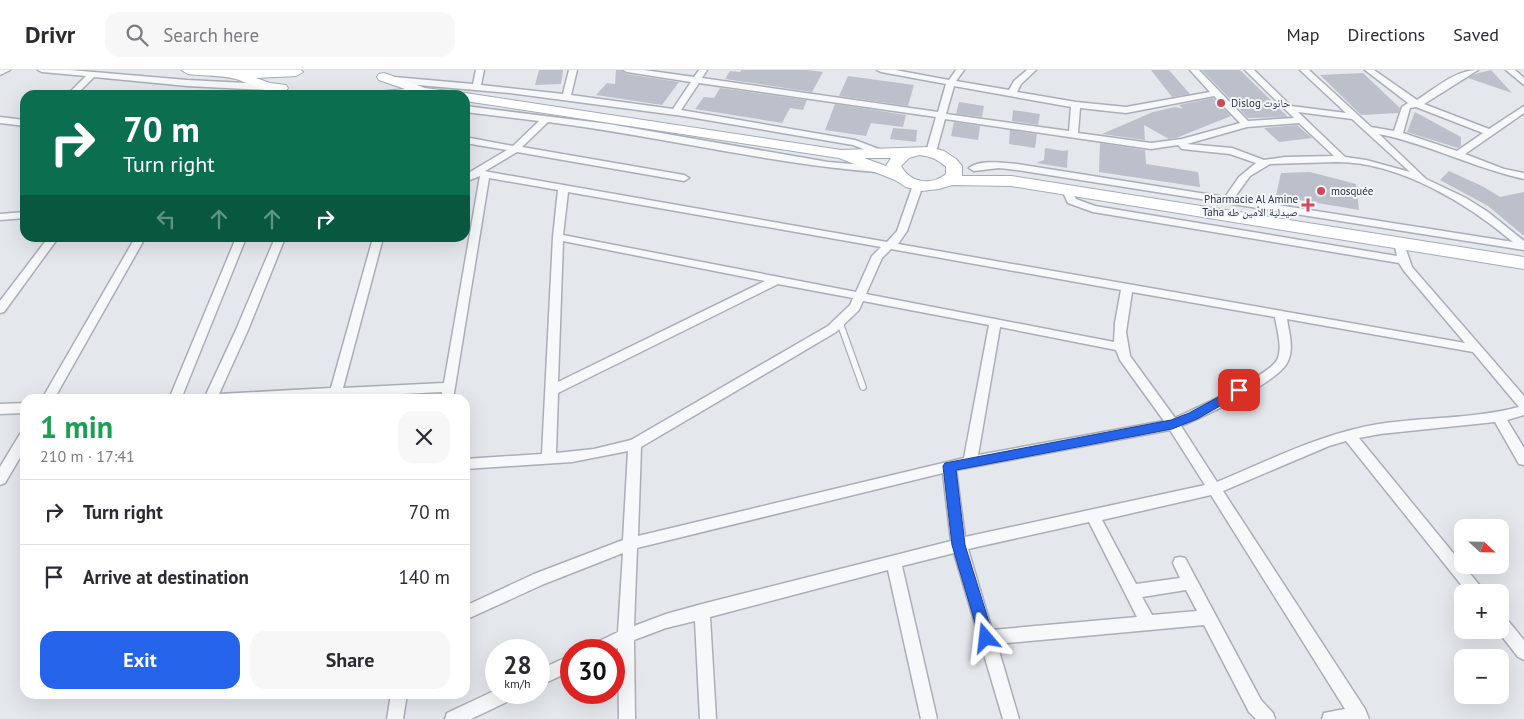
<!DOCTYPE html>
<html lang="en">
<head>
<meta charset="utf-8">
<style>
	:root { --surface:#fff; --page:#f7f7f7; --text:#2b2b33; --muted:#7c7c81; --line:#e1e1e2; --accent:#2563eb }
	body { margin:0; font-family:"PT Sans","Noto Naskh Arabic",sans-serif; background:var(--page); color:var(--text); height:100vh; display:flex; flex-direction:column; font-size:19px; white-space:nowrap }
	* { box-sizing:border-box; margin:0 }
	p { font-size:16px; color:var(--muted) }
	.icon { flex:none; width:28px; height:28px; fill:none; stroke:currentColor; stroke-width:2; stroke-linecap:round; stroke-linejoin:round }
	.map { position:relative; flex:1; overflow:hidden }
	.details { position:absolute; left:20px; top:324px; width:450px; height:305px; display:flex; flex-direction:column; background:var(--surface); border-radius:15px; box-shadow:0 5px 20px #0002 }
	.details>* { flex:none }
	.top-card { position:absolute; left:20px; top:20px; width:450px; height:152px; border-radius:15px; box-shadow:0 5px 20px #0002; background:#0b6e4f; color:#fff; overflow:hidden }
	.needle { width:32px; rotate:112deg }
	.controls { position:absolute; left:1454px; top:449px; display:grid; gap:10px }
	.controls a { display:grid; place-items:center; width:55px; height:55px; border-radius:10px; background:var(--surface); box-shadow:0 5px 20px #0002; font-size:25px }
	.speed { position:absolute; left:485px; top:569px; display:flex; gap:10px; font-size:25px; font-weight:700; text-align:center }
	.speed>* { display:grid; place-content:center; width:65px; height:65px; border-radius:50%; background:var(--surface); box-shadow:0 5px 20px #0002; line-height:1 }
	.speed small { font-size:12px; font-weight:400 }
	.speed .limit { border:8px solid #d22; background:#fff; color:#111 }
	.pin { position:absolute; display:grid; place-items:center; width:42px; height:42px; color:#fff; margin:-21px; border-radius:10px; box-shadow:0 2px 8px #0006 }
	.me { position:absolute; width:55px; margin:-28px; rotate:343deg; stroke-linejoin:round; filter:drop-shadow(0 0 4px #0008) }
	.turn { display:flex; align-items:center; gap:18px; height:105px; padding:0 20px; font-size:22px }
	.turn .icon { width:65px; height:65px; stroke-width:2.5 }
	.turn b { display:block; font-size:35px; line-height:42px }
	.lanes { display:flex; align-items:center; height:48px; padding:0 20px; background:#0003; justify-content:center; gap:25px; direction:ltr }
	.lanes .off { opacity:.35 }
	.round { display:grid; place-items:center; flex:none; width:52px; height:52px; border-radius:15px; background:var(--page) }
	.overview { display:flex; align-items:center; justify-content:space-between; height:85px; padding:0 20px }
	h1 { font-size:30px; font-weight:700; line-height:38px; color:#1e9e55 }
	.cta { display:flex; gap:10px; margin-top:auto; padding:10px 20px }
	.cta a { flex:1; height:58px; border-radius:15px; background:var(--accent); color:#fff; font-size:20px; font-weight:700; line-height:58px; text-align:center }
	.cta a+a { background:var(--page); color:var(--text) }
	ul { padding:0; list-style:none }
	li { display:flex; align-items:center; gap:15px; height:65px; padding:0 20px; border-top:1px solid var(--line) }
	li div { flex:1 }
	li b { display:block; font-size:19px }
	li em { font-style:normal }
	header { display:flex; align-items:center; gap:30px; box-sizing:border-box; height:70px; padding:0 25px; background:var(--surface); border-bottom:1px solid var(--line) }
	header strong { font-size:24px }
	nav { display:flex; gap:28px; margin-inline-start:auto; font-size:18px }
	.search { width:350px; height:45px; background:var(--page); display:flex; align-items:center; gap:12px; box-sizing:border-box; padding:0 18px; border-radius:15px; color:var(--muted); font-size:19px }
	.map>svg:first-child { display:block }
	.building { fill:#bbc0ca }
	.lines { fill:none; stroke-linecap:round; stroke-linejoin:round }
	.lane-casing { stroke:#a9aeb7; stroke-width:8 }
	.street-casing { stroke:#a9aeb7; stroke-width:3 }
	.primary-casing { stroke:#a3abb8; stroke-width:2 }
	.lane { stroke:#f7f8fa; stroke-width:5.5 }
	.street { fill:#f7f8fa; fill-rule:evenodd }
	.primary { fill:#fff; fill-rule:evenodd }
	.route { fill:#2563eb; stroke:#184099 }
	.poi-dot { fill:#d1495b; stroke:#f4f6f9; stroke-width:2 }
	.labels { text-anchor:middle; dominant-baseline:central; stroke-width:4; stroke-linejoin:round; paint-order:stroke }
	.far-poi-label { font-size:11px; fill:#2b3445; stroke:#f4f6f9; text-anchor:start }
</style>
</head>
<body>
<header>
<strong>Drivr</strong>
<div class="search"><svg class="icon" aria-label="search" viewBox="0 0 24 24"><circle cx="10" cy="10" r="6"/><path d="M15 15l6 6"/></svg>Search here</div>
<nav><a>Map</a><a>Directions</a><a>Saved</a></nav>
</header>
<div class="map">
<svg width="1524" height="649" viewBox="0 0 1524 649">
	<rect width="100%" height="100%" fill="#e4e7ec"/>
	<path class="building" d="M539 0H563L561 14 535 15Z
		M616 0H621L627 4 679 12 662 35 596 25 607 13 615 14Z
		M741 0H808L823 2 812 22 725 9 730 1 740 2Z
		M1151 0H1169L1190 24 1172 27Z
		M1202 0H1240L1288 47 1248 48Z
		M1491 0 1512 23 1468 8 1475 4Z
		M1363 3 1400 38 1398 43 1361 45 1320 5Z
		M848 6 914 15 908 36 839 26Z
		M720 18 807 30 803 40 790 38 782 53 695 39 704 27 714 28Z
		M1213 28 1231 46 1176 68 1169 69 1144 55 1145 70 1102 64 1153 42 1175 37 1183 39 1179 35Z
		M959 32 984 36 982 47 956 44Z
		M835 34 906 45 903 57 871 53 866 66 825 60Z
		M1013 40 1040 44 1038 55 1012 51Z
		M1415 42 1461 67V76L1458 78 1407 62Z
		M954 52 980 56 978 70 951 66Z
		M1297 55 1312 68 1279 72 1264 58Z
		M893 58 917 60 916 72 890 69Z
		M1010 60 1037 64 1035 78 1009 74Z
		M1100 73 1145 80 1146 94 1198 102 1200 117 1099 102Z
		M1045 78 1064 81 1068 80 1067 98 1036 93 1044 90Z
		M1449 101 1484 117 1500 127 1524 122V166L1488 136 1440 110Z
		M1310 102 1356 114 1359 140 1276 126 1281 103Z"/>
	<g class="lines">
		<g class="lane-casing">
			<path id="lane" d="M840 253 863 317"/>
		</g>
		<g class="street-casing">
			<path id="street" d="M0 0H10L0 5Z
				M38 0H70L187 10 268 14 272 17 268 20 187 16 94 7 76 25H67L86 6 42 2Z
				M476 0H484L481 15 563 24 569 0H577L571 25 673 39 691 12 627 2 623 0H644L694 7 699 0H707L702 8 938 42 946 14 881 2 877 0H895L949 10 956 0H964L956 11 1009 20 1014 11 1027 0H1036L1021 14 1017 22 1076 32 1126 37 1210 22 1190 0H1199L1248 51 1294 48 1245 0H1254L1291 36 1346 43 1300 0H1309L1371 57 1394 61 1402 37 1408 33 1365 0H1374L1417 30C1436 18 1455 0 1478 0L1424 34 1489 59 1524 36V43L1465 84 1504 99 1524 103V109C1474 98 1429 74 1379 64L1426 109 1466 128 1488 142 1524 171V180L1017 100 999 98 974 101 969 98C980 89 1004 93 1017 94L1225 127 1239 107 1256 93 1230 84 1182 79 1178 75 1151 79 945 49 936 82 931 85 926 82 936 47 699 13 681 40 855 70 884 81V85L881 86 853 75 683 46 510 23 394 13 390 10 394 7 473 14ZM954 16 1071 37 1069 61 946 44ZM1214 26 1240 53 1182 69 1151 73 1078 63 1080 38 1126 43ZM1416 37 1483 63 1457 81 1403 63 1410 38ZM1298 42 1352 49 1410 102 1366 90 1345 87ZM1299 53 1334 86 1285 87 1264 90 1232 78 1187 74 1247 57ZM1337 92C1399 92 1467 133 1513 172L1234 128 1250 106 1270 94Z
				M1506 0H1515L1524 8V15Z
				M465 36 609 54 828 92 876 96 881 99 876 102C766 93 658 66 548 52L522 77 684 105 689 108 684 111 517 82 485 101 489 102 887 172 897 161 913 115 918 112 923 115 907 161 898 174 1465 273 1404 201 1399 193 1093 142 1068 133 1062 120 1064 118H1070L1076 129 1095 136 1397 186 1394 173 1395 171H1403L1412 197 1524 326V345L1507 350 1524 378V395L1519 394 1495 352 1380 364 1359 368 1481 517 1483 522H1467L1346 371 1329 376 1223 421 1365 639 1369 649H1322L1324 643 1345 639 1211 425 1102 450 1136 514 1180 508 1173 493 1175 488 1180 487 1185 488 1261 630 1273 643 1275 649H1256L1249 642 1204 555 997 574 1019 649H1003L954 483 902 496 937 649H921L888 500 710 547 716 649H700L695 551 666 558 634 570 635 649H619L618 578 613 580H589L591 575 618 562 623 483 544 514 465 550V536L534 504 623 470 628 381 572 392 465 399V389L542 384 553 167 558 120 489 108 453 329H441L442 322 341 327 340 329H204L236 260 275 168H285L248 260 219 324 331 318 373 168H383L343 318 444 313 480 106 465 112V105L507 80 465 73V67L513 76 539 51 465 42ZM568 122 881 177 872 186 856 222 563 165ZM563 171 765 211 558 312ZM891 179 1121 220 1115 253 1114 272 866 224 882 188ZM778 214 853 228 850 235 828 256 631 370 594 379 556 383 558 323ZM1132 222 1275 247C1277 260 1283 278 1277 290 1269 306 1194 339 1175 348L1130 286 1126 262ZM863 231 989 255 964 388 638 466 641 377 836 262 859 240ZM1287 249 1473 282 1519 337C1473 349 1425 347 1379 354 1322 363 1270 390 1217 412L1181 356C1204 346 1280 312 1288 291 1294 278 1289 263 1287 249ZM1000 257 1116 280 1120 290 1164 351 978 385ZM1170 360 1205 415 965 467 956 400ZM943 403 951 471 702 534 666 544 634 556 637 478ZM1089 452 1137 547 992 560 968 479ZM1186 520 1197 541 1152 545 1142 527Z
				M0 47 25 50V56L0 53Z
				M25 142V148L0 150V144Z
				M48 168H58L4 242 0 243V231Z
				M135 168H145L54 329H42Z
				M236 168H246L181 329H169Z
				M25 333V343L0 344V334Z
				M25 363V379L5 413 0 415V397L20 364Z
				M1500 545 1505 547 1524 570V590L1518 587 1497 560H1500Z
				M571 585V601L539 616V600Z
				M496 620V622H517L515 628 471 649H445L447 643Z
				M391 624H407L403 649H387Z"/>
		</g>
		<g class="primary-casing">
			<path id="primary" d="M181 0H301L303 2 296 6 256 8 270 13 286 15 288 18 286 21C268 25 252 14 236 9 222 5 203 6 188 4Z
				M384 3 425 18 449 21 456 25H376L383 21 405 19 379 10 377 7 379 4Z
				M465 23 841 80 929 77 944 81 956 89 962 96V106H1011L1524 187V199L1011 116 952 115 939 119 921 121 906 117 895 110 839 88 465 31V25H460ZM919 85C930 86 938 89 946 97V104C931 116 910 113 901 96L909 88ZM864 88H891L886 96Z"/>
		</g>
		<use href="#lane" class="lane"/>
		<use href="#street" class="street"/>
		<use href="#primary" class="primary"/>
	</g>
	<path class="route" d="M1239 316 1243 317 1245 320 1243 323 1197 349 1172 359 956 400 965 475 994 568 991 573 986 575 981 573 952 475 943 396 945 393 1171 350 1189 343Z"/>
	<g class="poi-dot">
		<circle cx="1221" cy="33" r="5"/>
		<circle cx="1321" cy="121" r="5"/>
		<path d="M1305.5 127.5h5v5h5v5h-5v5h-5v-5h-5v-5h5z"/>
	</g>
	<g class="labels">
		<g class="far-poi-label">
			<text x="1231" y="33">Dislog حانوت</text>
			<text x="1331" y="121">mosquée</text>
			<text x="1298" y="129" text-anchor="end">Pharmacie Al Amine<tspan x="1298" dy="13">Taha صيدلية الأمين طه</tspan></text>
		</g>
	</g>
</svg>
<div class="controls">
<a><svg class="needle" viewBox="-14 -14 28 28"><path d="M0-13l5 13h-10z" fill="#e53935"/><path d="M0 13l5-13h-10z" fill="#7c7c81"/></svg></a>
<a>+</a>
<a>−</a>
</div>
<div class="speed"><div>28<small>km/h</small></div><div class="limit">30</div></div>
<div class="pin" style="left:1239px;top:320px;background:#d93025"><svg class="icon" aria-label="arrive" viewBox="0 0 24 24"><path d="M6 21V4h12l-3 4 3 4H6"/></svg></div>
<svg class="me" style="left:986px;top:568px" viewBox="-20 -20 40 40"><path d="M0-17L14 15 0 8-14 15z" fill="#2563eb" stroke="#fff" stroke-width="4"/></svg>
<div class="top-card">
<div class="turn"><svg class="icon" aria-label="right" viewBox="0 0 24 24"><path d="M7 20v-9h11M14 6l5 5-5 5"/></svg><div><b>70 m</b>Turn right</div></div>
<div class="lanes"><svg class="icon off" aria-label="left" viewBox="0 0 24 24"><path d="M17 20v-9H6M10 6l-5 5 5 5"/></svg><svg class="icon off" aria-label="ahead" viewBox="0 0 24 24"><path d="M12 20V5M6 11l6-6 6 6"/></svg><svg class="icon off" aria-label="ahead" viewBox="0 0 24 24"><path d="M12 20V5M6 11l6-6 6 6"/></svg><svg class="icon" aria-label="right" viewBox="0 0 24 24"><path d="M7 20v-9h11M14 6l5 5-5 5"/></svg></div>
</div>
<section class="details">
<div class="overview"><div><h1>1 min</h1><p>210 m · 17:41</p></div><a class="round"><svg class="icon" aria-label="close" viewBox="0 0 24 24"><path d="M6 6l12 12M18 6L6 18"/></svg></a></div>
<ul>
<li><svg class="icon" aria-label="right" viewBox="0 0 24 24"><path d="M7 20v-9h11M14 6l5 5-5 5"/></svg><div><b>Turn right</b></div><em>70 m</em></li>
<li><svg class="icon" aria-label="arrive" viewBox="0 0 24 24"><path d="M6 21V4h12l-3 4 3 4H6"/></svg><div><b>Arrive at destination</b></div><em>140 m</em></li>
</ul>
<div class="cta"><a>Exit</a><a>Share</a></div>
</section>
</div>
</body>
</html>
